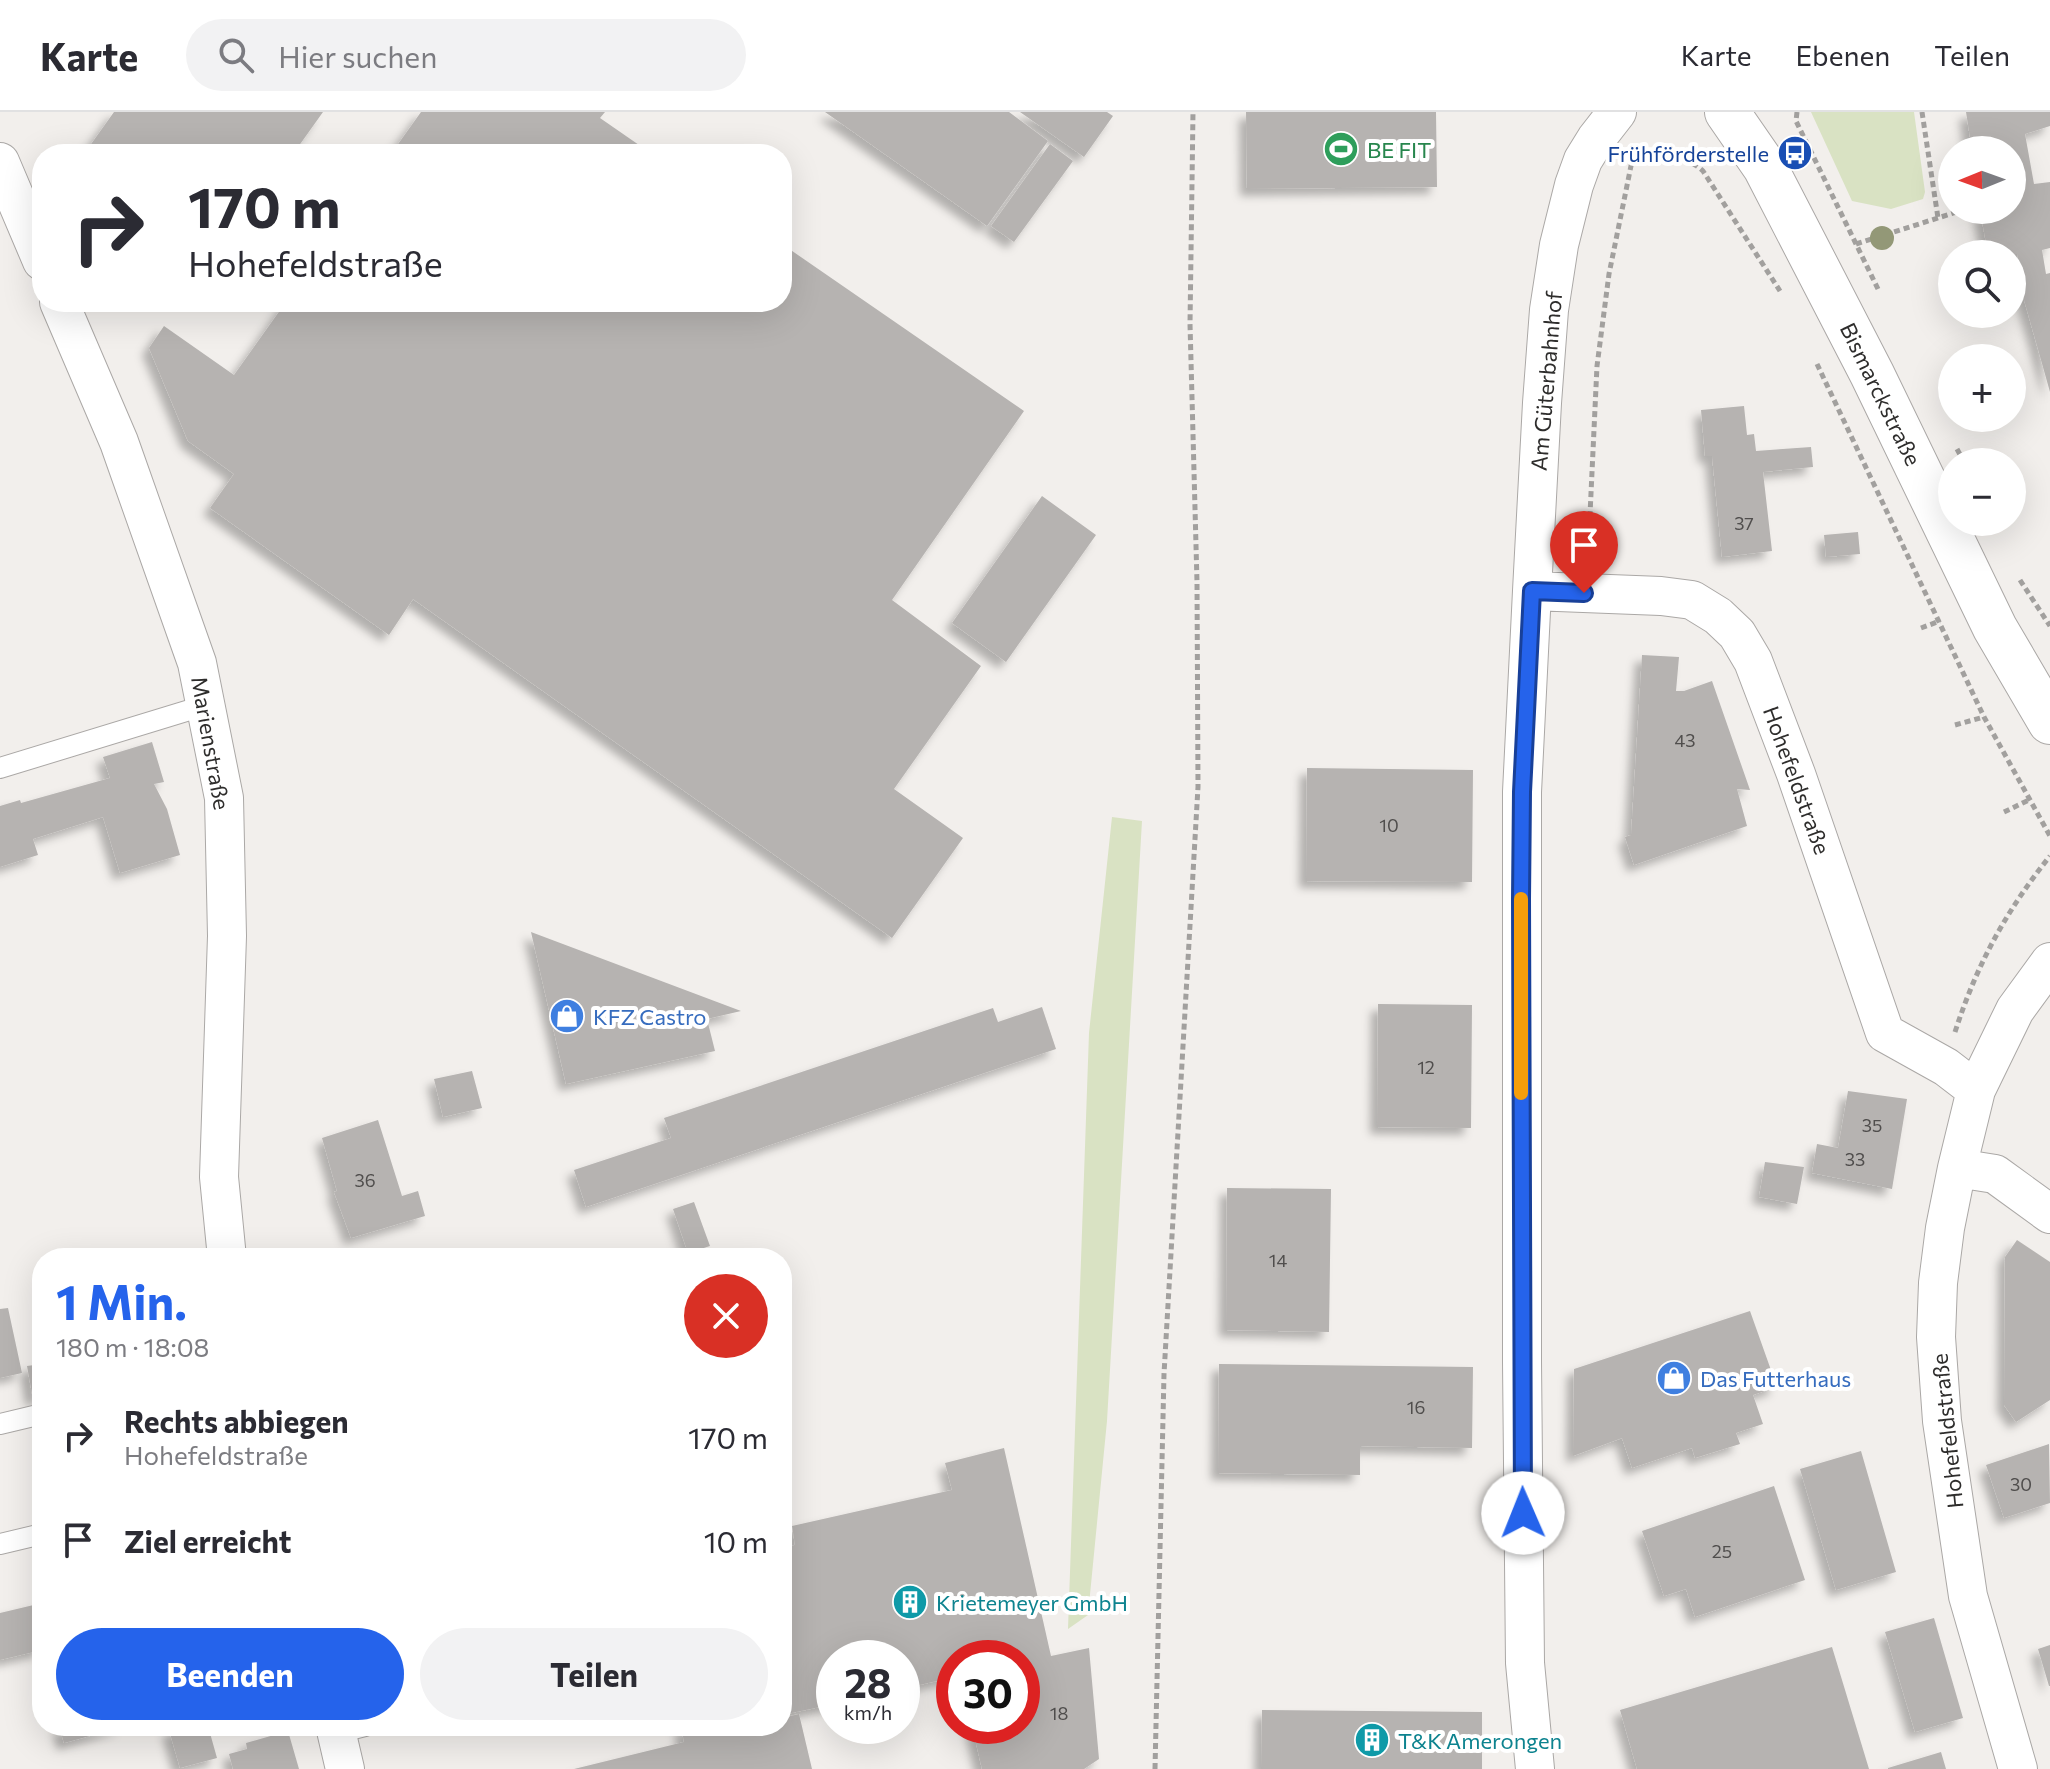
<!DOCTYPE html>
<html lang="de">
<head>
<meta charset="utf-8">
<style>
	:root { --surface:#fff; --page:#f2f2f3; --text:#2b2b33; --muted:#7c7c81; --line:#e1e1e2; --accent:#2563eb }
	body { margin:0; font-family:Commissioner,sans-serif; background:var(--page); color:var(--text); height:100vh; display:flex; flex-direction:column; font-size:30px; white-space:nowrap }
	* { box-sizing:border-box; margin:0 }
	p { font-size:26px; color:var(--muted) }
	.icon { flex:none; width:44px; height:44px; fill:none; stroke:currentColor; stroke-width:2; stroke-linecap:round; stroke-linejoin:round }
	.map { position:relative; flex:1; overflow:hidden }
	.side { position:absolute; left:32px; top:1136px; width:760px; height:488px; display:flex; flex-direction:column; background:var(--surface); border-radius:32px; box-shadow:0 8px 32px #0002 }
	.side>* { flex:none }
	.hud { position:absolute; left:32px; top:32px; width:760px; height:168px; border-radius:32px; box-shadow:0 8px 32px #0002; background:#fff; color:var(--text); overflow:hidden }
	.needle { width:52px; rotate:269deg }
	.tools { position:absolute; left:1938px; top:24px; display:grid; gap:16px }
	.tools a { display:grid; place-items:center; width:88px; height:88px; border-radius:50%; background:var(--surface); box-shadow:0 8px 32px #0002; font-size:40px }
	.speed { position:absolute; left:816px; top:1528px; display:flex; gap:16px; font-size:40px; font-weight:700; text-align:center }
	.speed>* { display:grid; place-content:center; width:104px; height:104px; border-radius:50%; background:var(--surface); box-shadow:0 8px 32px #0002; line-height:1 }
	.speed small { font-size:20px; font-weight:400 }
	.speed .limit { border:12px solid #d22; background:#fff; color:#111 }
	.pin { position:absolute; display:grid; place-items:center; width:68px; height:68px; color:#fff; margin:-82px -34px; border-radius:50% 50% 50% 0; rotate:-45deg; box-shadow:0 0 8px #0007 }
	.pin .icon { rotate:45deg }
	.me { position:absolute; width:88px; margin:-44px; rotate:359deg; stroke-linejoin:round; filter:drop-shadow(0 0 6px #0008) }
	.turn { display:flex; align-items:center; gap:28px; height:168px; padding:0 24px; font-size:36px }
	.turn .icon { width:104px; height:104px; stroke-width:2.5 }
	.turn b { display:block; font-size:56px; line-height:68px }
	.round { display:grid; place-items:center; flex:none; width:84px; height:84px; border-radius:42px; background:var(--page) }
	.head { display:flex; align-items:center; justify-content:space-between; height:136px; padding:0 24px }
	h1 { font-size:48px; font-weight:700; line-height:60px; color:var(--accent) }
	.cta { display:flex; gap:16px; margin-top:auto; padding:16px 24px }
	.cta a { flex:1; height:92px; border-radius:48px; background:var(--accent); color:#fff; font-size:32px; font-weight:700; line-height:92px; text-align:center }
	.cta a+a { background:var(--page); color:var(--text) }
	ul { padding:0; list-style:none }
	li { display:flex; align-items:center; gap:24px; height:104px; padding:0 24px }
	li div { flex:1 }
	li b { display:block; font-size:30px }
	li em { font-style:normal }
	header { display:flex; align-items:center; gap:48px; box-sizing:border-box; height:112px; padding:0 40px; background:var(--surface); border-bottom:2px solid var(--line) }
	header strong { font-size:38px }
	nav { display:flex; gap:44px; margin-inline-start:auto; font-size:28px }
	.search { width:560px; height:72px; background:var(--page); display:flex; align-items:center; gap:20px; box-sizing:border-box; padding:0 28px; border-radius:44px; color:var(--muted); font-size:30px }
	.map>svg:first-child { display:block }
	.green { fill:#d9e2c3 }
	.building { fill:#b6b3b1; filter:url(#shadow) }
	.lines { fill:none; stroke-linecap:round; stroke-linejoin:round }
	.lane-casing { stroke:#aba8a6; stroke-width:22 }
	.street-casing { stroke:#aba8a6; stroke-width:40 }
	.secondary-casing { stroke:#aba8a6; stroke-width:46 }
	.path { stroke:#a2a09e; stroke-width:5; stroke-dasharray:6 4; stroke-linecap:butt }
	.lane { stroke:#fff; stroke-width:20 }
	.street { stroke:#fff; stroke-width:38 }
	.secondary { stroke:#fff; stroke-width:44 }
	.tree { fill:#939877 }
	.route-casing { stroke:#184099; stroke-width:20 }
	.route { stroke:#2563eb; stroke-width:14 }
	.slow { stroke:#f59e0b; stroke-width:14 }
	.labels { text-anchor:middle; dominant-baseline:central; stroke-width:8; stroke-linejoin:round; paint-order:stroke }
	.number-label { font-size:18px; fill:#504e4d }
	.leisure-label { font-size:22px; fill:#27864d; stroke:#fff; text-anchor:start }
	.transit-label { font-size:22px; fill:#164399; stroke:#fff; text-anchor:end }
	.street-label { font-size:22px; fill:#2e2d2c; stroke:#fff }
	.shop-label { font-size:22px; fill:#366cbe; stroke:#fff; text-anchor:start }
	.culture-label { font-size:22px; fill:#0d838f; stroke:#fff; text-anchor:start }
</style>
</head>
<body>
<header>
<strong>Karte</strong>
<div class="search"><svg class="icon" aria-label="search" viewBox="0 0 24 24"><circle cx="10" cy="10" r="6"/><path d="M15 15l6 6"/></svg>Hier suchen</div>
<nav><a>Karte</a><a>Ebenen</a><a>Teilen</a></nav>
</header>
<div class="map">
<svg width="2050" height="1657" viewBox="0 0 2050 1657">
	<defs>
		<filter id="shadow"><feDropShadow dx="-7" dy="7" stdDeviation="4" flood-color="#0004"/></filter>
	</defs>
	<rect width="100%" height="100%" fill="#f2efec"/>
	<path class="green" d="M1811 0H1914L1925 80 1923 87 1891 97 1852 89Z
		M1112 705 1142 709 1107 1309 1088 1503 1068 1517 1089 921Z"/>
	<path class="building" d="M114 0H323L293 42H84Z
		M421 0H605L600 6 652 42H391Z
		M825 0H1009L1048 29 987 114Z
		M1020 0H1107L1113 4 1084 45Z
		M1246 0H1436L1437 75 1247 77Z
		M1966 0H2050V14L2025 22 2034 72 2050 70V136L2042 138 2046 162 2050 161V280L2019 170 2022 168 2017 142H1988L1980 98H2012V38H1972Z
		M1050 32 1073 49 1014 130 991 114Z
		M782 132 1024 299 892 488 981 554 894 677 963 726 892 826 413 487 389 523 210 396 234 362 188 329 149 236 164 214 234 263 286 190H782Z
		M1744 294 1747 323 1754 322 1756 339 1811 335 1813 355 1763 360 1772 439 1722 445 1712 344H1705L1701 298Z
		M1042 384 1096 423 1006 550 952 511Z
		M1858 420 1860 442 1826 445 1824 423Z
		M1642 543 1679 545 1676 579H1684L1712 569 1750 678 1737 677 1747 714 1634 753 1625 725 1631 723Z
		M152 630 164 670 154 672 167 697 180 743 120 761 103 705 33 727 38 743 0 755V694L20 688 21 691 110 666 103 645Z
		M1307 656 1473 658 1472 770 1306 769Z
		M531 820 741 899 707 907 715 939 566 972Z
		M1378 892 1472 893 1471 1016 1377 1015Z
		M1042 895 1056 937 586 1095 574 1058 671 1026 664 1006 993 896 998 910Z
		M472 959 482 996 443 1005 434 967Z
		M1848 979 1907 987 1892 1077 1812 1061 1817 1032 1838 1036Z
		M378 1008 402 1084 418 1079 425 1104 351 1126 334 1080 337 1079 322 1026Z
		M1765 1050 1804 1055 1797 1092 1759 1085Z
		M1227 1076 1331 1077 1329 1220 1226 1218Z
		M694 1090 710 1134 688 1141 673 1097Z
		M2017 1128 2050 1150V1288L2016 1310 2004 1293 2005 1145Z
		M8 1196 22 1261 0 1266V1197Z
		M1750 1199 1777 1275 1753 1283 1763 1312 1736 1321 1740 1332 1695 1346 1692 1336 1632 1356 1622 1326 1573 1344 1574 1257Z
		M42 1252V1285L33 1287 27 1254Z
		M1219 1252 1473 1255 1472 1336 1360 1334V1363L1218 1361Z
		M2049 1332 2050 1391 2004 1406 1986 1353Z
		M1004 1336 1051 1544 1089 1536 1099 1647 1084 1657H982L972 1614H1022V1546H954V1565L902 1577V1546H834V1592L782 1603V1436L795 1433 792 1414 952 1378 945 1351Z
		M1861 1339 1896 1460 1836 1478 1800 1357Z
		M1774 1374 1805 1468 1695 1505 1686 1477 1664 1484 1642 1419Z
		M42 1491V1538L0 1548V1501Z
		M1934 1506 1963 1606 1915 1620 1885 1520Z
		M2050 1533V1574H2049L2038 1537Z
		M1832 1535 1869 1657H1637L1620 1598Z
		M1262 1598 1482 1600V1657H1261Z
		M799 1602 812 1657H574L684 1630 681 1614H712L714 1622 749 1614H782V1606Z
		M59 1614H122L123 1615 64 1631Z
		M183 1614H208L217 1646 180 1656 169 1618Z
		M288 1619 299 1657H233L229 1642 247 1637 246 1631Z
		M1941 1640 1946 1657H1888V1656Z"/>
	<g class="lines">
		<g class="lane-casing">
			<path id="lane" d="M0 656 206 593
				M0 1312 42 1302
				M0 1432 42 1422
				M337 1621 365 1614"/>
		</g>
		<g class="street-casing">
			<path id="street" d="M0 50 42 149
				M59 190 119 330 197 551 224 686 227 824 219 1065 227 1146
				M1532 479 1661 484 1692 488 1718 504 1737 522 1753 549 1796 662 1885 921 1946 955 1976 978
				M1957 1056 1995 1062 2050 1102
				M335 1614 345 1657
				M1535 1657 1525 1551 1522 1250V680L1532 479 1542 291 1549 198 1559 133 1574 73 1583 48 1596 27 1617 0
				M2018 1657 1968 1484 1942 1309 1936 1225 1938 1171 1945 1116 1957 1056 1976 978 2015 898 2050 850"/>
		</g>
		<g class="secondary-casing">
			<path id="secondary" d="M1727 0 1765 55 1872 262 1995 516 2050 610"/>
		</g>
		<path class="path" d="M1797 0 1796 9 1878 177
			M1922 0 1938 106
			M1625 46 1632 49C1655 40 1684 41 1703 59L1780 179
			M1856 132 1963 98
			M1817 252 1984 605 2050 724
			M1957 337 1964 350
			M1588 445 1597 254 1609 162 1632 49
			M2020 468 2050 514
			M1921 516 1940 509
			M1955 613 1984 605
			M2004 700 2029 688
			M1955 920C1977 852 2006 799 2050 744
			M1155 1657 1164 1262 1198 675 1197 470 1190 212 1193 0"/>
		<use href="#lane" class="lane"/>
		<use href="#street" class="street"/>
		<use href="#secondary" class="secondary"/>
	</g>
	<circle class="tree" cx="1882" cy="126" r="12"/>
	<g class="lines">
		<g class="route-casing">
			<path id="route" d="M1523 1401 1521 787 1522 680 1532 479 1584 481"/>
		</g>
		<use href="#route" class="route"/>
		<path class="slow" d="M1521 787V981"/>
	</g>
	<defs>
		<g id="stadium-disc" transform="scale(1.8)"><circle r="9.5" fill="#2e9e5b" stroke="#fff"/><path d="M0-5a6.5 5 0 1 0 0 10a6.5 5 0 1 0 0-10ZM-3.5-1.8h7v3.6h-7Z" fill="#fff"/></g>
		<g id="bus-disc" transform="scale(1.8)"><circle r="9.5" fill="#1a4fb4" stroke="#fff"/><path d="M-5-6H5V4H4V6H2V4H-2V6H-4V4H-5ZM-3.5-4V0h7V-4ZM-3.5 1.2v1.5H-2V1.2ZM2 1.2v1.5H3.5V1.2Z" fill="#fff"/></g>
		<g id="shop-disc" transform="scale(1.8)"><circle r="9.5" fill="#3f7fe0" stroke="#fff"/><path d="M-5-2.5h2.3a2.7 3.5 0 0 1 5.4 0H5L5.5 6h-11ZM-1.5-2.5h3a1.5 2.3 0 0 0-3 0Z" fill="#fff"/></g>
		<g id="building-disc" transform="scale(1.8)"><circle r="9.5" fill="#0f9aa8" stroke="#fff"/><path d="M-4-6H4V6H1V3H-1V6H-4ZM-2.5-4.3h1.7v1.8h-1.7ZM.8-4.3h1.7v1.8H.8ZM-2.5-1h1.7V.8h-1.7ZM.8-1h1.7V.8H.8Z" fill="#fff"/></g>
	</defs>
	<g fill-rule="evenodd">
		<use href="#stadium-disc" x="1341" y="37"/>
		<use href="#bus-disc" x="1795" y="41"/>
		<use href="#shop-disc" x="567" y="904"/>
		<use href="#shop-disc" x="1674" y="1266"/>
		<use href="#building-disc" x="910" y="1490"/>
		<use href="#building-disc" x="1372" y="1628"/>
	</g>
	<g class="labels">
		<g class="number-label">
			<text x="1744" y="411">37</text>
			<text x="1685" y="628">43</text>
			<text x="1389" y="713">10</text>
			<text x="1426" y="955">12</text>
			<text x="1872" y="1013">35</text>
			<text x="1855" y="1047">33</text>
			<text x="365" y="1068">36</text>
			<text x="1278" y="1148">14</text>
			<text x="1416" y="1295">16</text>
			<text x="2021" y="1372">30</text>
			<text x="1722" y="1439">25</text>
			<text x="1059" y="1601">18</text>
		</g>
		<g class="leisure-label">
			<text x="1367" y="37">BE FIT</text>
		</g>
		<g class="transit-label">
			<text x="1769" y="41">Frühförderstelle</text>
		</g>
		<g class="street-label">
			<text transform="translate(1546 269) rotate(-85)">Am Güterbahnhof</text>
			<text transform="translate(1881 282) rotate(64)">Bismarckstraße</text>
			<text transform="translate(211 631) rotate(80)">Marienstraße</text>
			<text transform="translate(1797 668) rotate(70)">Hohefeldstraße</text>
			<text transform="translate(1947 1319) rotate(-96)">Hohefeldstraße</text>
		</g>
		<g class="shop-label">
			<text x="593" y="904">KFZ Castro</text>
			<text x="1700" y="1266">Das Futterhaus</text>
		</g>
		<g class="culture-label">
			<text x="936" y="1490">Krietemeyer GmbH</text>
			<text x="1398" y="1628">T&amp;K Amerongen</text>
		</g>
	</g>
</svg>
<div class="tools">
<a><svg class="needle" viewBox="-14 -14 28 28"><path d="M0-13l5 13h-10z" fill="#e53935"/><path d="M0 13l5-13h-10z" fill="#7c7c81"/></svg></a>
<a><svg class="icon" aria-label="search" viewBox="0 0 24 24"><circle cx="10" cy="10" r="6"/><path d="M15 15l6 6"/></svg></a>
<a>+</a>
<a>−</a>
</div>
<div class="speed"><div>28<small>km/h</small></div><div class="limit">30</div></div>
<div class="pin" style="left:1584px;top:481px;background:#d93025"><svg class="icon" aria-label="arrive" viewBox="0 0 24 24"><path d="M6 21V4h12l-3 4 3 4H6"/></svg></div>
<svg class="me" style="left:1523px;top:1401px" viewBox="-20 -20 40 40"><circle r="19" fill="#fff"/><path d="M0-13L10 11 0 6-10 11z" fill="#2563eb"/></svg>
<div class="hud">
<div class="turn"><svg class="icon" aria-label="right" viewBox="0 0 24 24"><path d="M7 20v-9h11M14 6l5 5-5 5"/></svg><div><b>170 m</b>Hohefeldstraße</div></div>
</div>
<section class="side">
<div class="head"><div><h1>1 Min.</h1><p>180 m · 18:08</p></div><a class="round" style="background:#d93025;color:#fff"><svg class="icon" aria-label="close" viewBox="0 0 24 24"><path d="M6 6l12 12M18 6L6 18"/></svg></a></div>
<ul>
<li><svg class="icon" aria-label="right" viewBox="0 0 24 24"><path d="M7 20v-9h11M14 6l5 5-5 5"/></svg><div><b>Rechts abbiegen</b><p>Hohefeldstraße</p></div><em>170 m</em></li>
<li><svg class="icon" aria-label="arrive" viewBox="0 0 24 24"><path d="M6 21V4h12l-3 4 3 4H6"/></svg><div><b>Ziel erreicht</b></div><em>10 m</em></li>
</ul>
<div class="cta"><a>Beenden</a><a>Teilen</a></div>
</section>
</div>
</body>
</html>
